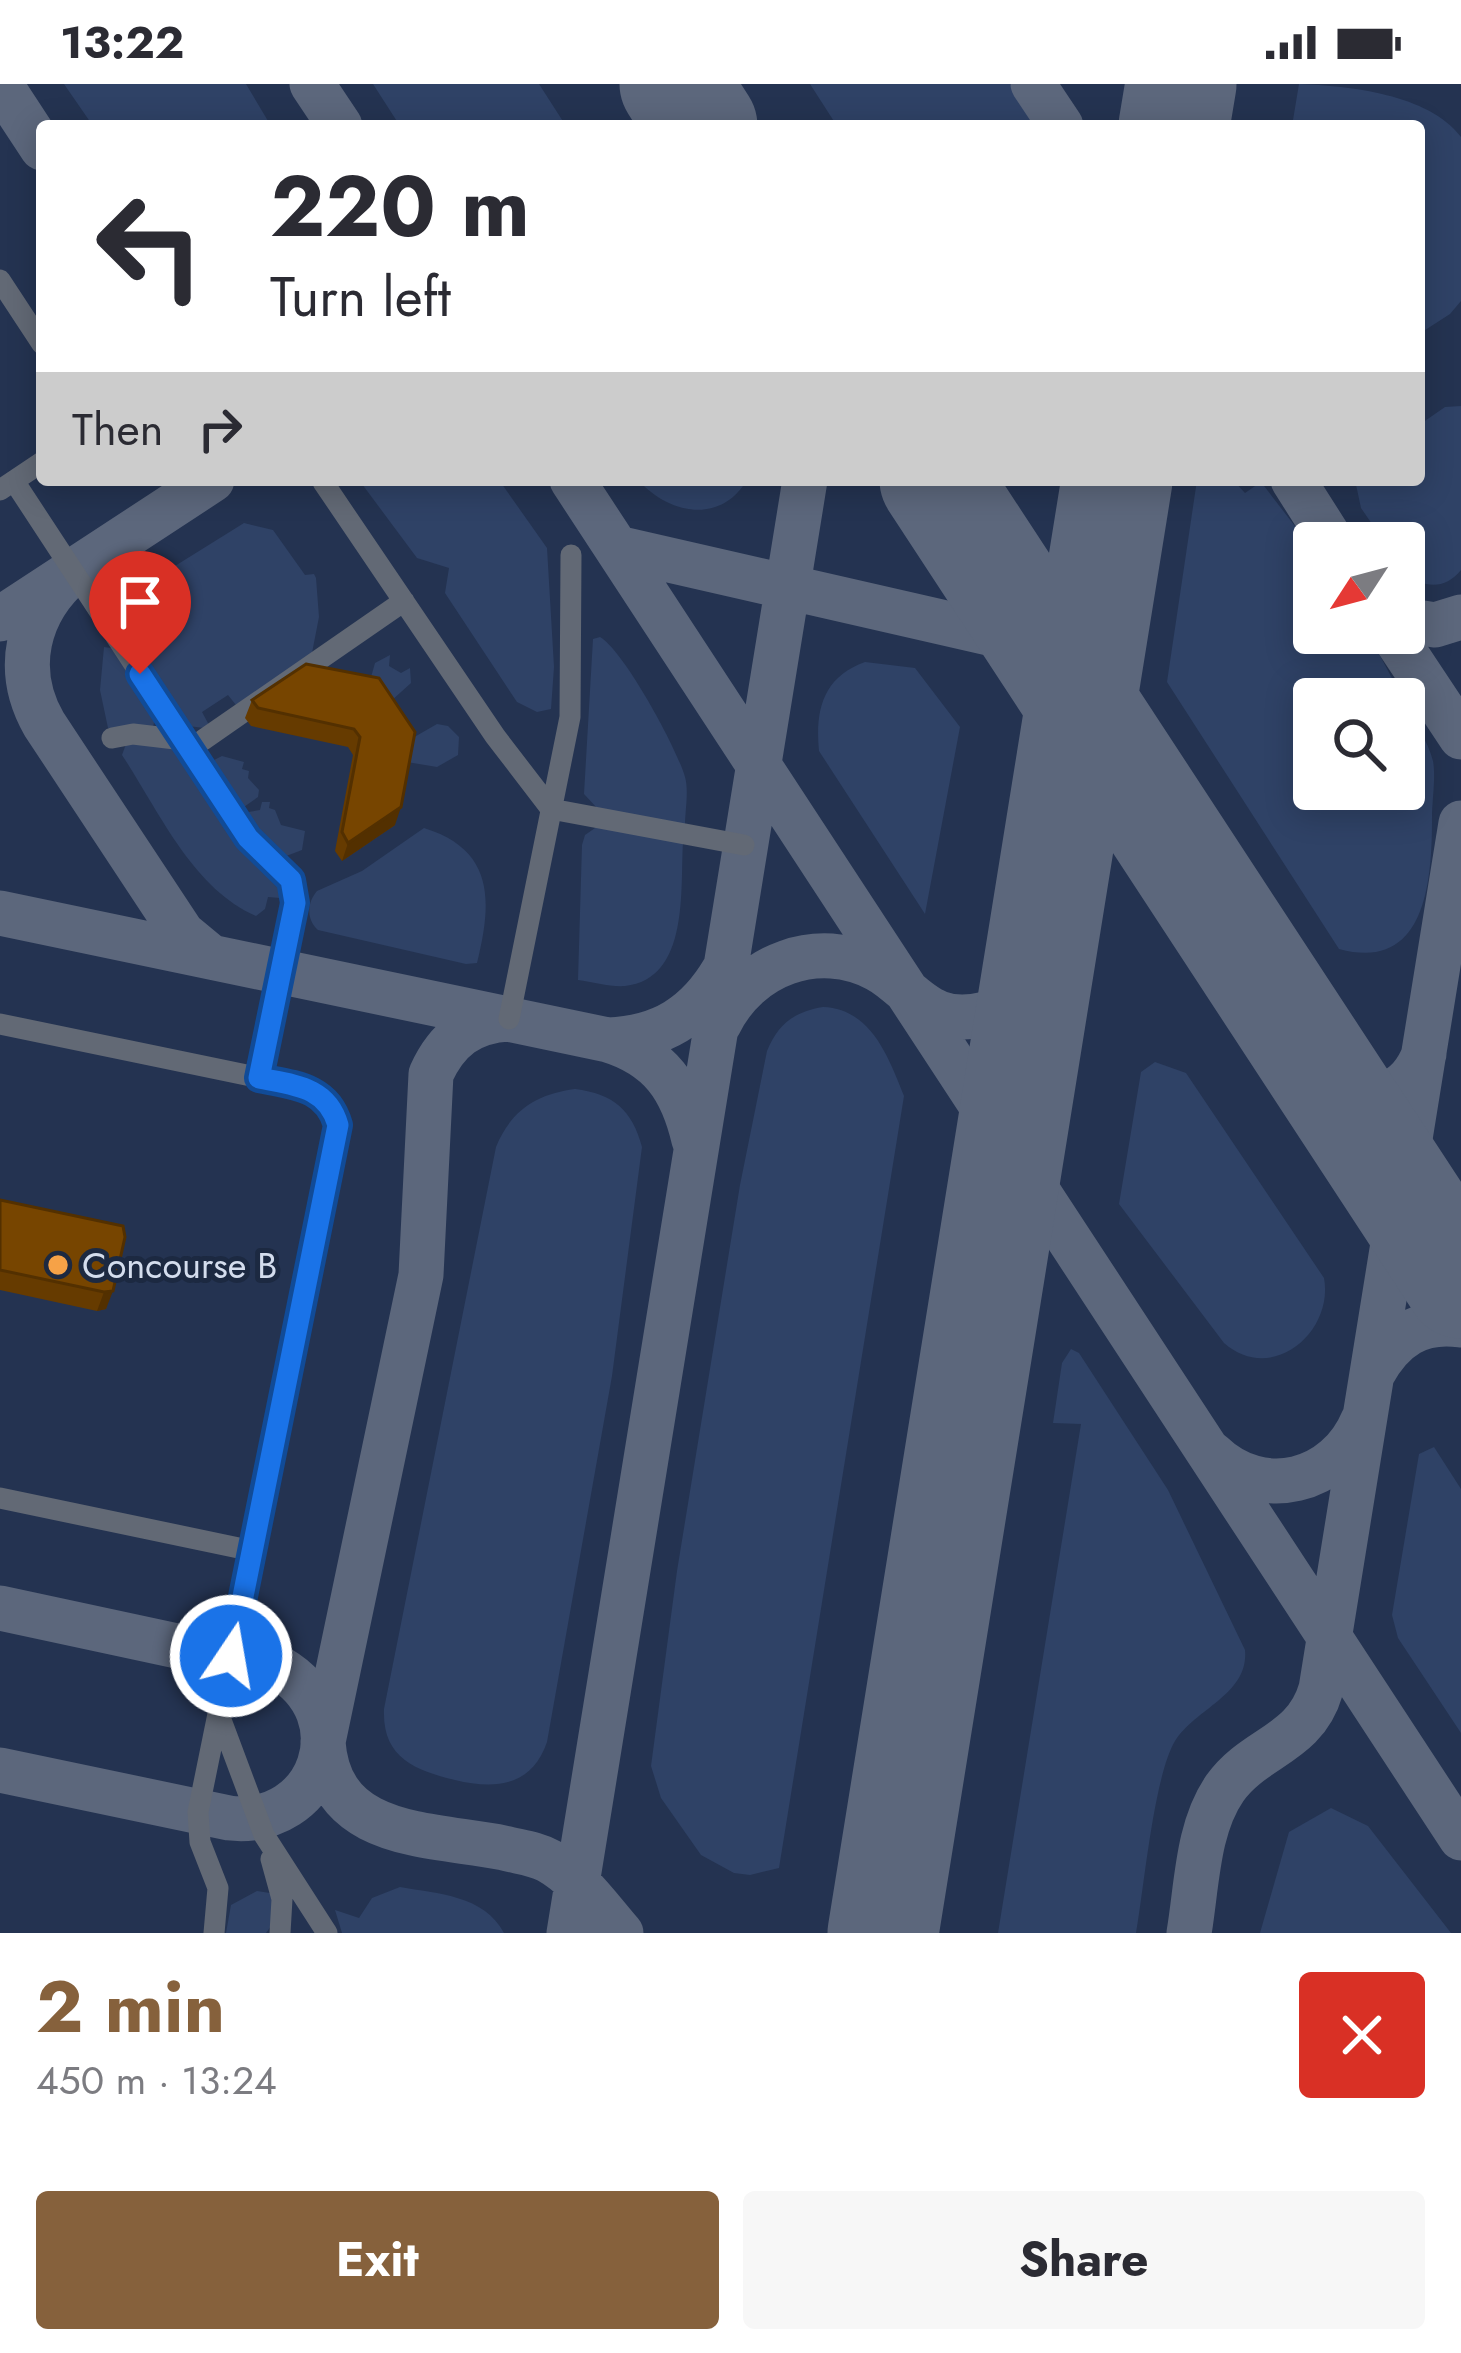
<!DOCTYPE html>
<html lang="en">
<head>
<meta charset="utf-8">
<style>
	:root { --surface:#fff; --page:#f7f7f7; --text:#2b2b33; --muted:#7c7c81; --accent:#86613c }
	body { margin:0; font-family:Jost,sans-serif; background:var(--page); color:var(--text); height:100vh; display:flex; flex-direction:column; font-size:45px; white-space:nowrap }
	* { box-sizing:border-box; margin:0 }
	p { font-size:39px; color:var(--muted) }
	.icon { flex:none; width:66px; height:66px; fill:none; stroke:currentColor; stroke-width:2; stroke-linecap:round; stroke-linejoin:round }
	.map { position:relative; height:1849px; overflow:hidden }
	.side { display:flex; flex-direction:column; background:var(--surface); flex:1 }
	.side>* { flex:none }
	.top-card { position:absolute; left:36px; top:36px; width:1389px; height:366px; border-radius:12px; box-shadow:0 6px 30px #0003; background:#fff; color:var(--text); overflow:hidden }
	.needle { width:78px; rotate:234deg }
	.fabs { position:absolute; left:1293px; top:438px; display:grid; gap:24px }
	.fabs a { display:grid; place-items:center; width:132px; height:132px; border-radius:12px; background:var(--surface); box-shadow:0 6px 30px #0003; font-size:60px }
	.pin { position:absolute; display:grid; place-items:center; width:102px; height:102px; color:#fff; margin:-123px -51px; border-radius:50% 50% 50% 0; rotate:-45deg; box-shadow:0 0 12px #0007 }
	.pin .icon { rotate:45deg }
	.me { position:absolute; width:132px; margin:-66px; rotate:12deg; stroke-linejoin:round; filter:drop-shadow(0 0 9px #0008) }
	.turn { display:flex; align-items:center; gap:42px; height:252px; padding:0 36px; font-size:54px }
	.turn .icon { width:156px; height:156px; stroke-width:2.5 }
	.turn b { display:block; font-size:84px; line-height:102px }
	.then { display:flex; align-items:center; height:114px; padding:0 36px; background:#0003; gap:24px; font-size:45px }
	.round { display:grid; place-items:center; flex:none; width:126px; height:126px; border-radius:12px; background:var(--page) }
	.head { display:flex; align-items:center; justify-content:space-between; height:204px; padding:0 36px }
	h1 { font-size:72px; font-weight:700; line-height:90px; color:var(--accent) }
	.action { display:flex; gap:24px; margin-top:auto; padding:24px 36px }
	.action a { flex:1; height:138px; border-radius:12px; background:var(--accent); color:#fff; font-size:48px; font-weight:700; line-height:138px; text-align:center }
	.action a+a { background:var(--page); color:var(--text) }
	.status { display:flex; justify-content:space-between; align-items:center; height:84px; padding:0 60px; background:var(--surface); direction:ltr }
	.status svg { height:33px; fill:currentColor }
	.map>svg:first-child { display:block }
	.built { fill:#243351; fill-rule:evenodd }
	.green { fill:#2f4266 }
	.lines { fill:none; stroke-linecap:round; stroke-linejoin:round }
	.taxiway { stroke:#5c677c; stroke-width:45 }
	.runway { stroke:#5c677c; stroke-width:111 }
	.minor { stroke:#626975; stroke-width:21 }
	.wall { fill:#663b00 }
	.shaded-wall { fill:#533000 }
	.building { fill:#774500; stroke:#533000; stroke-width:3 }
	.route-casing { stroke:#114b97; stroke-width:30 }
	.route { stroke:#1a73e8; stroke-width:21 }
	.poi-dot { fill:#f6a247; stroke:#1c2941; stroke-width:4.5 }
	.labels { text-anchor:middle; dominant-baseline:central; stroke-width:10; stroke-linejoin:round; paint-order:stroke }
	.poi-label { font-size:36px; fill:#d4dded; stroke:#1c2941; text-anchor:start }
</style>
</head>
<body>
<div class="status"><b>13:22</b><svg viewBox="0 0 49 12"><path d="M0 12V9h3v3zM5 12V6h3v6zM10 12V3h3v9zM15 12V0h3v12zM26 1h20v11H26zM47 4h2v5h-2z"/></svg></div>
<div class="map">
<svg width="1461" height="1849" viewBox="0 0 1461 1849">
	<rect width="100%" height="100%" fill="#1c2941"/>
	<path class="built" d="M0 0H1461V1849H0ZM42 42H1419V396H42ZM1314 459H1404V549H1314ZM1314 615H1404V705H1314Z"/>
	<path class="green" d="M64 0H246L271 42H93Z
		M373 0H539L566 42H400Z
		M810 0H1010L1038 42H837Z
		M1299 0C1349 2 1429 10 1461 53V217L1450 230 1419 250V42H1292Z
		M1461 322V486C1446 505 1425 505 1406 490L1404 459H1385L1361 424 1355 396H1419V341L1445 323Z
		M359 396H499L547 464 554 583 551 625 537 628 517 618 445 509 449 484 417 474Z
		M638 396H747C720 441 669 430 638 396Z
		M1197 396H1233L1245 409 1261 398 1314 467V549H1368L1403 615H1314V705H1404V617C1413 636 1428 657 1433 677 1436 693 1432 716 1432 733 1432 795 1427 889 1339 865L1167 598Z
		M244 439 273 446 305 491 314 490 316 494 319 533 311 574 236 621 228 611 202 628 209 641 204 644 188 642 121 544 118 530 138 505Z
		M600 553C624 567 677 664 685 693 689 707 685 727 685 741L597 724 584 710 593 555Z
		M104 563 111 564 156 630 153 643 108 644 100 606Z
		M390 571 389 582 401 589 410 584 411 599 381 626 366 611 375 579Z
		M865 578 915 584 960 643 925 830 819 667C815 626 823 593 865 578Z
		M437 640 448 642 459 653 458 671 437 683 407 678 404 659Z
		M135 657 175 665 186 674 279 798 280 814 268 813 265 825 256 832C192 804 159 727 122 671L126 660Z
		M222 672 244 678 242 685 249 687 248 694 259 706 258 713 241 725 243 729 260 726 262 718H270L269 724 275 726 281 741 305 747 302 766 281 774 260 757 210 678Z
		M598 742 683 758C680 804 690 895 625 902 610 903 593 898 578 896L582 761 585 751Z
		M424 744C495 766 492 818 477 879L466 880 318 846C306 835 307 819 317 807L362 787Z
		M823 923C871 925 888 972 904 1012L779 1784 750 1791 734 1789 701 1771 661 1714 651 1682 677 1487 740 1101 767 967C778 940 794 928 823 923Z
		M1155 978 1186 989 1324 1194C1334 1248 1272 1301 1224 1259L1119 1120 1141 988Z
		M575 1005C614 1010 632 1026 642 1063L612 1292 547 1658C532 1702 496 1706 455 1696 414 1686 382 1673 384 1625L496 1063C511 1026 537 1010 575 1005Z
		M1071 1265 1079 1269 1168 1406 1245 1566C1249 1610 1196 1624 1175 1657 1154 1692 1144 1804 1136 1849H998L1081 1340 1053 1339 1062 1279Z
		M1434 1363 1461 1405V1649L1398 1554 1392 1531 1419 1370Z
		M1331 1724 1368 1742 1451 1849H1260L1289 1748Z
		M400 1803C438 1810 484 1811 504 1849H342L335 1826 359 1834 372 1814Z
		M257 1807 276 1810 271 1842 266 1849H226L231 1821Z"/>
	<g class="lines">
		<path class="taxiway" d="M0 0 42 64
			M312 0 340 42
			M1033 0 1061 42
			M572 396 1461 1754
			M1293 396 1333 459
			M617 464 1002 552 1042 574 1081 619
			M73 488C27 527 13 586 44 640L182 849 211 873
			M0 535 212 396
			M1404 536 1435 541 1461 533
			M1392 549 1461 653
			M0 829 608 956C661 954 697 932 724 886
			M509 935C470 937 447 955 431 990L421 1191 323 1658C330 1756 429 1749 504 1764 519 1768 535 1769 549 1777 578 1793 600 1825 621 1849
			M719 940C748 880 818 854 877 885 900 897 915 920 939 929 965 939 1007 929 1026 907 1034 898 1036 885 1040 873
			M608 956C660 972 682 1004 694 1056
			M1333 1003C1371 1022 1408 1012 1424 970
			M1368 1056 1389 1135
			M1373 1289C1393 1253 1420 1235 1461 1241
			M1212 1370C1262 1418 1337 1399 1363 1336
			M0 1524 279 1584C360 1631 322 1744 229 1734L0 1686
			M569 1849 805 396
			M877 1849 886 1830
			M1189 1849C1197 1802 1197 1744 1225 1704 1255 1662 1305 1661 1321 1605L1461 739"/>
		<path class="runway" d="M675 0 702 42
			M1174 42 1181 0
			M935 396 1461 1199
			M883 1849 1117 396"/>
		<path class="minor" d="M0 196 42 260
			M14 397 248 754C265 777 296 788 295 819L259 994
			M323 398 495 652 551 725 744 761
			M0 406 42 378
			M112 654 133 650 184 656
			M203 656 404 517
			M509 935 570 633 571 471
			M0 940 304 1003 324 1015 338 1041 198 1728 200 1758 218 1804 214 1849
			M0 1414 253 1467
			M221 1636 264 1751 327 1849
			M271 1775 282 1815 280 1849"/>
	</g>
	<path class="wall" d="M379 594 395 741 342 777 335 767 353 671 348 663 251 642 245 634 252 616Z
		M0 1116 123 1142 106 1225 97 1227 0 1206Z"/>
	<path class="shaded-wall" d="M401 723 395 741 342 777 348 759Z
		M113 1207 106 1225 97 1227 104 1208Z"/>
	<path class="building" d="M306 580 379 594 415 648 401 723 348 759 342 748 360 653 354 645 258 624 252 616Z
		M0 1116 123 1142 125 1153 113 1207 104 1208 0 1186Z"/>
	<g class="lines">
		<g class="route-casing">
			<path id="route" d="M140 590 248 754 291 796 295 819 259 994C293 1001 327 1002 338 1041L231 1572"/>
		</g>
		<use href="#route" class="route"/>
	</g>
	<circle class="poi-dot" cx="58" cy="1181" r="12"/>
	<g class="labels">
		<g class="poi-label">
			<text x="82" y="1181">Concourse B</text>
		</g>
	</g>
</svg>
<div class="fabs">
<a><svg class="needle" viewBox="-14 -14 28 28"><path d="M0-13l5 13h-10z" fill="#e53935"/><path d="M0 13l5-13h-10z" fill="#7c7c81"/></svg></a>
<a><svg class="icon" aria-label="search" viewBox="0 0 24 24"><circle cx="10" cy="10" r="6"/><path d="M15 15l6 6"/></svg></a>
</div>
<div class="pin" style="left:140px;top:590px;background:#d93025"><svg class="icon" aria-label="arrive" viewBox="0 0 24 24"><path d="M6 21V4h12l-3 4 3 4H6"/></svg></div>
<svg class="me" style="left:231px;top:1572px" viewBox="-20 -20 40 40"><circle r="17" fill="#1a73e8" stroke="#fff" stroke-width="3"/><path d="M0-11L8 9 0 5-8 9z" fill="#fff"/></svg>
<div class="top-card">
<div class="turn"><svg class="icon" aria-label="left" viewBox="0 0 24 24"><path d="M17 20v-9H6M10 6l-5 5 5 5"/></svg><div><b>220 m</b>Turn left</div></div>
<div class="then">Then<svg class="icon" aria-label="right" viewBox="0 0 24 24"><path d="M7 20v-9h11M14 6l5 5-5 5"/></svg></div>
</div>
</div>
<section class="side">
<div class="head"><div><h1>2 min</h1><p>450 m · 13:24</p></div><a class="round" style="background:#d93025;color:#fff"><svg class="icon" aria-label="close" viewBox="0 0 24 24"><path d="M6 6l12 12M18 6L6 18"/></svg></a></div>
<div class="action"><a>Exit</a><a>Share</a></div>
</section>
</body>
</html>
